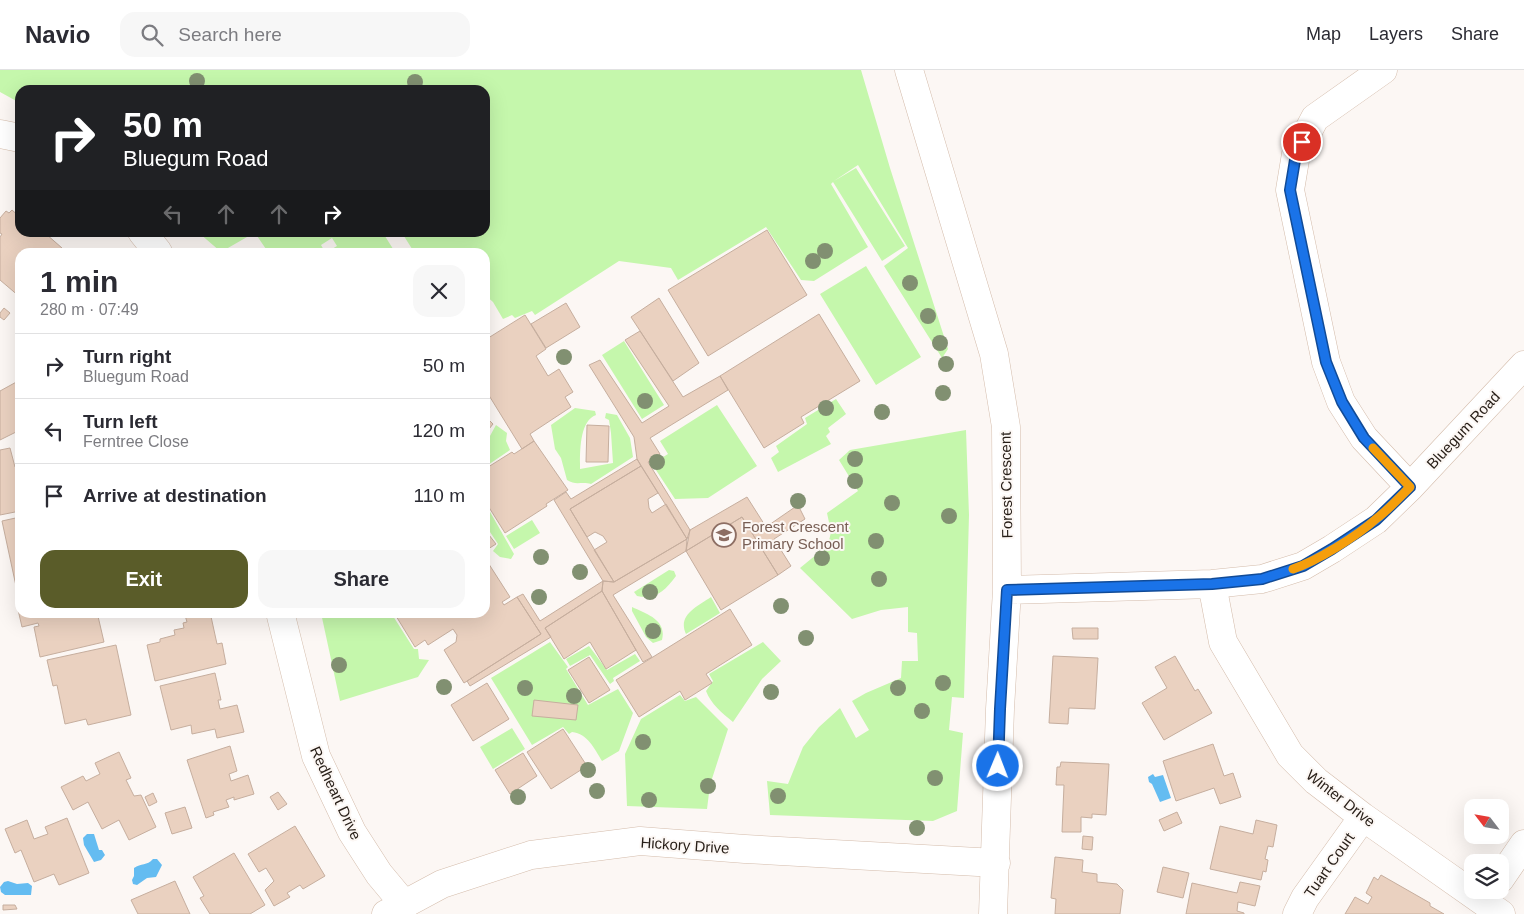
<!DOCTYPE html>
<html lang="en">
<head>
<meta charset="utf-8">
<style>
	:root { --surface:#fff; --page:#f7f7f7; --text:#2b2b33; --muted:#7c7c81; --line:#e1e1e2; --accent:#5a5c29 }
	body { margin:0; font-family:Arial,sans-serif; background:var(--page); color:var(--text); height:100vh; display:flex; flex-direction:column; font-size:19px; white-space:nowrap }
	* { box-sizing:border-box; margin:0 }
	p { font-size:16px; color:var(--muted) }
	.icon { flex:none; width:28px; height:28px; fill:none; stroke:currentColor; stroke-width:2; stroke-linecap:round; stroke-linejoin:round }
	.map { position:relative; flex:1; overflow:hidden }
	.sheet { position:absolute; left:15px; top:178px; width:475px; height:370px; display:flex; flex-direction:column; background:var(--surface); border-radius:15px; box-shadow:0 5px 20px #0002 }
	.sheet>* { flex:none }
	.hud { position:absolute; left:15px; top:15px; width:475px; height:152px; border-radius:15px; box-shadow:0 5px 20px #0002; background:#202124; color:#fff; overflow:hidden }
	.needle { width:32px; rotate:301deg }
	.tools { position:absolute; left:1464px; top:729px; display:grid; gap:10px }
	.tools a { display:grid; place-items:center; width:45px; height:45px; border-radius:10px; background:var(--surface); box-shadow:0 5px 20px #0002; font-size:25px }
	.pin { position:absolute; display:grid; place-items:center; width:42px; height:42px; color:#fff; margin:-21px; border:2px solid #fff; border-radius:50%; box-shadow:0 1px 5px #0007 }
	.me { position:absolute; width:55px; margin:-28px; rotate:1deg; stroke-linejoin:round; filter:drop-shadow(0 0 4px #0008) }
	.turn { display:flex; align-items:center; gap:18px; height:105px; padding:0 25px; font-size:22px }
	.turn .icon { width:65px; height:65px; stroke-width:2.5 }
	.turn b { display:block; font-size:35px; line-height:42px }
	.lanes { display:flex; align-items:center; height:48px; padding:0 25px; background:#0003; justify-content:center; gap:25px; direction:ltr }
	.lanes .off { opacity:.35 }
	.round { display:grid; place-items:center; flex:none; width:52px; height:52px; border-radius:15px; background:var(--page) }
	.summary { display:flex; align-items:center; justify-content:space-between; height:85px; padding:0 25px }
	h1 { font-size:30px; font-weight:800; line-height:38px }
	.button { display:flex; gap:10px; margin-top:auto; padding:10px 25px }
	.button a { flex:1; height:58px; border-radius:15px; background:var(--accent); color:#fff; font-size:20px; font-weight:800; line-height:58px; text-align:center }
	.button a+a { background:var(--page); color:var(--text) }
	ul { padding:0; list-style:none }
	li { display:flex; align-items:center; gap:15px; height:65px; padding:0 25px; border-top:1px solid var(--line) }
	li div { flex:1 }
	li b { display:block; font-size:19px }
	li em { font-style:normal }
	header { display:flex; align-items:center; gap:30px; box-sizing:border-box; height:70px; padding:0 25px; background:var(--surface); border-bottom:1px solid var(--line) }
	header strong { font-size:24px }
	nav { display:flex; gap:28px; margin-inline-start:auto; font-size:18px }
	.search { width:350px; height:45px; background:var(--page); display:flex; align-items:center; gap:12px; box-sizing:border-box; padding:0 18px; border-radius:15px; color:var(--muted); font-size:19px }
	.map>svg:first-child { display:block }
	.green { fill:#c5f7ac }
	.water { fill:#64bcf1 }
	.building { fill:#ead1c0; stroke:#c6ae9e }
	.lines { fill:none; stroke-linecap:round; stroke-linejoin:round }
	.minor-casing { stroke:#d4bcab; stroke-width:29 }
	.minor { stroke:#fff; stroke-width:28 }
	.tree { fill:#819071 }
	.route-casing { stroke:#114b97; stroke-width:12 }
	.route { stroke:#1a73e8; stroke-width:9 }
	.slow { stroke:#f59e0b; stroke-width:9 }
	.labels { text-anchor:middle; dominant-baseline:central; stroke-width:4; stroke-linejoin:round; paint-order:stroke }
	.street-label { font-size:15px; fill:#261d16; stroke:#fcf7f4 }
	.education-label { font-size:15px; fill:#785e54; stroke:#fcf7f4; text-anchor:start }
</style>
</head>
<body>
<header>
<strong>Navio</strong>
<div class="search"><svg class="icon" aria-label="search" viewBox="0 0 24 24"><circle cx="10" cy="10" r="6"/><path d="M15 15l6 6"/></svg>Search here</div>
<nav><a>Map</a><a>Layers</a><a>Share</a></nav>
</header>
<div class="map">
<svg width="1524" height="844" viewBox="0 0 1524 844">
	<rect width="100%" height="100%" fill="#fcf7f4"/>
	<path class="green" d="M0 0H861L890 98 948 279 942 288 884 196 908 178 858 95 834 111 856 98 905 176 882 191 833 112 831 114 868 177 814 211 801 210 766 157 678 210 671 198 619 191 535 245 532 241 515 248 512 245 503 249 493 232 485 225V182H414L402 163 485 162V20H20V33L0 22Z
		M199 163H254L221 182Z
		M255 163H383L395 182H327L337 176 332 168 321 175 325 182H268Z
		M866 196 921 287 876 315 820 224Z
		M624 271 664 335 642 349 602 285Z
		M836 329 846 344 828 358 830 362 826 366 831 374 778 402 771 388 779 382 776 376 807 354 805 348Z
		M717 335 757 396 708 428 675 429 652 394 668 384 660 371Z
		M575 338 595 341 596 345C579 351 580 383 580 399L613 393 611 363 609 350 605 348 606 343 617 345 630 368 633 387 591 414C582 411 576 416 567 410L561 388 555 379 551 355Z
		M496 355 507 363 506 371 510 380 485 397V375Z
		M966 360 969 445 964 628 952 627 949 660 963 663 957 741 933 751 770 745 767 711 788 714 803 677 819 657 840 638 856 668 869 660 852 631 866 623 901 608 902 591H918L917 563 908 562V537L881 540 852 549 800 498 828 475 831 462 827 443 858 421 839 390 850 380Z
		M485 433 514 484 511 489 500 487 493 481 498 474 490 462 485 465Z
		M532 450 540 463 514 479 506 466Z
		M669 500 674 501 676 506C665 521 655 530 637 526L634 522Z
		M711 527 720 543 686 564C677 545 698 536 711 527Z
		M632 537C647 544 667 550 662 570L653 573 646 567 632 541Z
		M321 543H394L393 546 414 579H418L419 589 429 590 418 607 340 631Z
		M550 572 568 597 566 599 588 635 618 619 633 643 619 681 602 691C594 678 588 664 572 662L569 664 563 657 532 675 491 608Z
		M763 572 781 591 762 609 733 652C722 643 711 634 706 621L713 611 709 604Z
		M589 576 607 600 635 584 640 591 613 608 614 611 610 614 590 585 570 596 566 589Z
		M680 625 685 631 696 627 728 659 710 715 707 739 627 736 625 684 641 649Z
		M512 658 525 679 493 699 480 677Z"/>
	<path class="water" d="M1153 704 1155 707 1163 705 1171 728 1160 732 1152 714 1149 712 1148 707Z
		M87 764H94L99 780H102L105 785 101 790 94 792 84 775 83 768Z
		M153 789H157L162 795 156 807 147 808 137 815 133 814 132 810 134 806V798C141 793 147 796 153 789Z
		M8 811 17 814 28 813 32 816 31 825H5L1 822 0 817 4 812Z"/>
	<path class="building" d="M12 140 20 147V162H38L43 167 46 164 62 178 58 182H20V227L0 210V167L2 164 0 163V148L6 141 9 143Z
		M767 160 807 225 708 286 668 220Z
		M659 228 699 293 673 311 631 247Z
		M566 233 580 257 546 278 531 254Z
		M4 238 10 243 4 250 0 247V243Z
		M819 244 860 311 801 347 804 353 764 378 720 306Z
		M525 245 546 279 536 286 548 306 559 299 573 322 565 327 571 337 530 364 534 371 522 379 485 319V270Z
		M640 261 683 327 720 306 728 320 650 368 660 384 648 392 690 460 687 469 637 389 634 367 589 295 600 290 642 353 669 336 625 270Z
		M20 310V360L0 370V321Z
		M485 346 493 354 485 364Z
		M587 355 609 356 608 392H586Z
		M534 371 568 420 546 434 547 436 505 463 485 431V399L512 382 514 384Z
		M10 378 15 397 20 396V441L0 445V380Z
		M637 389 641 396 570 439 614 512 603 511 554 430 566 422 571 429Z
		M641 396 658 423 648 429 649 438 652 443 666 434 687 469 614 512 594 480 607 472 603 466 595 462 587 467 570 439Z
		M747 427 766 457 798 435 805 449 774 469 791 496 778 505 742 447 686 481 690 460Z
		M20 447V515L16 516 2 451Z
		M742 447 778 505 721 540 686 481Z
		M489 465 496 474 485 481V468Z
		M687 469 686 481 613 525 652 587 643 592 602 521 603 511 614 512Z
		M485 488 510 527 502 532 504 535 517 527 541 564 464 613 444 580 456 572 457 565 453 559 428 575 425 570 415 577 396 546 401 542H485Z
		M603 511 602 521 545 558 551 567 470 616 467 611 541 564 517 527 523 524 540 551Z
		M602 521 636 580 606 599 590 572 564 589 545 558Z
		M20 530V542H97L104 572 40 587 34 557 39 556 38 553 22 557 16 531Z
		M730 539 752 575 706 604 712 613 685 630 680 621 639 647 616 610Z
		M184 542H210L217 574 222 573 226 594 155 611 147 575 160 572V569L175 565 174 560 184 558 183 553 187 552Z
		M1072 558H1098V569H1073Z
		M116 575 131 645 88 655 86 649 65 654 57 615 53 616 47 590Z
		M1053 586 1098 588 1095 639 1069 638 1068 654 1049 653Z
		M1175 586 1195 621 1198 619 1212 643 1164 670 1142 633 1167 618 1155 597Z
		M589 587 610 620 589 633 568 600Z
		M215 603 221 630H218L220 639 237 635 244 662 217 668 215 659 192 664 191 655 171 660 160 616Z
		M487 613 509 649 473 671 451 635Z
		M534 630 578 635 576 650 532 646Z
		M563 659 587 696 551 719 527 682Z
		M1213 674 1224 706 1233 703 1241 727 1220 734 1214 718 1176 731 1163 691Z
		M230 676 237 701 229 704 231 711 248 705 254 724 234 730V727L226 730 229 737 213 742 214 745 206 748 187 690Z
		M119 682 131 708 126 710 134 726 141 725 156 757 129 770 119 750 102 759 88 732 73 740 61 717 83 706 86 711 100 704 95 693Z
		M523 683 537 706 510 724 495 700Z
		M1061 692 1109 694 1106 745 1092 744V748L1081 747V762H1062L1064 715H1056L1057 697H1060Z
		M278 722 287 734 278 740 270 727Z
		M153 723 157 732 149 736 145 727Z
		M185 737 192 758 172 764 165 743Z
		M1177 742 1182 753 1164 761 1159 750Z
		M67 748 89 803 59 815 54 804 34 812 21 780 15 783 5 759 27 750 34 769 48 764 45 757Z
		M1256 750 1277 755 1273 777 1268 776 1265 789 1268 790 1266 802 1263 801 1261 810 1210 799 1220 756 1253 764Z
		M295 756 325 806 303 819 300 815 287 823 290 827 274 836 265 820 274 811 266 798 259 802 248 784Z
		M1083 766 1093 767 1092 780 1082 779Z
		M234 783 265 835 250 844H210L200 828 204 826 193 807Z
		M1055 787 1083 790 1082 802 1097 804V812L1117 814 1123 820 1120 844H1055L1056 829 1051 828Z
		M1163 797 1189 803 1183 828 1157 822Z
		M1381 805 1430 833V836L1444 844H1345L1355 827 1368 834 1372 827 1366 823 1374 807 1378 810Z
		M175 811 190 844H138L131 830Z
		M1240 812 1260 816 1255 836 1238 832 1237 841 1244 843V844H1186L1192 813 1237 823Z
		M3 835H15L17 839 3 840Z"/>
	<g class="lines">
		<g class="minor-casing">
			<path id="minor" d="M909 0 994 284 1006 357 1007 520 1000 639 993 844
				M1383 0 1315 48 1296 84 1290 120 1326 292 1341 332 1364 368 1410 417
				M0 64 20 68
				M142 162 158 182
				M1212 514 1223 572 1290 685 1316 711 1363 747 1501 844
				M1007 520 1212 514 1262 509 1303 496 1332 479 1376 450 1410 417 1524 295
				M280 542 316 686 352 762 379 804 404 834
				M1500 809 1524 774
				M386 844 442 814 531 785 640 771 745 779 996 793
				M1297 844 1305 828 1363 747"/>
		</g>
		<use href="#minor" class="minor"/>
	</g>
	<g class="tree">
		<circle cx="197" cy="11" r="8"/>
		<circle cx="415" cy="12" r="8"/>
		<circle cx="825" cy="181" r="8"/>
		<circle cx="813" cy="191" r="8"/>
		<circle cx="910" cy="213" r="8"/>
		<circle cx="928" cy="246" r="8"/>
		<circle cx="940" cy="273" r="8"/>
		<circle cx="564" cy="287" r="8"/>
		<circle cx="946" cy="294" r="8"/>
		<circle cx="943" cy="323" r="8"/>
		<circle cx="645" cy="331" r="8"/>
		<circle cx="826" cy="338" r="8"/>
		<circle cx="882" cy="342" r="8"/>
		<circle cx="855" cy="389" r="8"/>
		<circle cx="657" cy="392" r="8"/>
		<circle cx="855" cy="411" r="8"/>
		<circle cx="798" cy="431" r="8"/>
		<circle cx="892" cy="433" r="8"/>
		<circle cx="949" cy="446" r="8"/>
		<circle cx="876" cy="471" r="8"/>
		<circle cx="541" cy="487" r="8"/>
		<circle cx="822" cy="488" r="8"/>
		<circle cx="580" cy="502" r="8"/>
		<circle cx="879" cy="509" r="8"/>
		<circle cx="650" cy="522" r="8"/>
		<circle cx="539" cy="527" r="8"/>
		<circle cx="781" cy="536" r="8"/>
		<circle cx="653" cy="561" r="8"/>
		<circle cx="806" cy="568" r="8"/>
		<circle cx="339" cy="595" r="8"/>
		<circle cx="943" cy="613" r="8"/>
		<circle cx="444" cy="617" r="8"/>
		<circle cx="525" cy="618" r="8"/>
		<circle cx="898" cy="618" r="8"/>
		<circle cx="771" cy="622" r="8"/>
		<circle cx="574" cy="626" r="8"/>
		<circle cx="922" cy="641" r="8"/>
		<circle cx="643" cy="672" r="8"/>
		<circle cx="588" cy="700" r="8"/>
		<circle cx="935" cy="708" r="8"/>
		<circle cx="708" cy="716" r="8"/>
		<circle cx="597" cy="721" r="8"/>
		<circle cx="778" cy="726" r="8"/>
		<circle cx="518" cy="727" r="8"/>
		<circle cx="649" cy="730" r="8"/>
		<circle cx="917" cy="758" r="8"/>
	</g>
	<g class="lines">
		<g class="route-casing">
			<path id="route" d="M998 696 1000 639 1007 520 1212 514 1262 509 1303 496 1332 479 1376 450 1410 417 1364 368 1342 332 1326 292 1290 120 1296 84 1302 72"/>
		</g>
		<use href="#route" class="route"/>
		<path class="slow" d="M1293 499C1317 491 1357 466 1376 449 1388 440 1399 428 1410 417L1373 378"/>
	</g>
	<defs>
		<g id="school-ring" transform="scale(1.25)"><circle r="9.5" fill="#fcf7f4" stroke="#8d6e63" stroke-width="1.5"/><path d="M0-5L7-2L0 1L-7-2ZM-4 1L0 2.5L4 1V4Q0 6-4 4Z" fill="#8d6e63"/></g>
	</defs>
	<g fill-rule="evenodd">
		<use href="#school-ring" x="724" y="465"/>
	</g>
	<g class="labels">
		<g class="street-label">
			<text transform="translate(1463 360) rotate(-47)">Bluegum Road</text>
			<text transform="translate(1006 415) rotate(-91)">Forest Crescent</text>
			<text transform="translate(336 723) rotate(65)">Redheart Drive</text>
			<text transform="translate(1341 728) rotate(38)">Winter Drive</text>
			<text transform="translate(685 775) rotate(4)">Hickory Drive</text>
			<text transform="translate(1329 795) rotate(-55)">Tuart Court</text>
		</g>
		<g class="education-label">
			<text x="742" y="456">Forest Crescent<tspan x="742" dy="17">Primary School</tspan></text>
		</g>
	</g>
</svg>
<div class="tools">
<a><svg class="needle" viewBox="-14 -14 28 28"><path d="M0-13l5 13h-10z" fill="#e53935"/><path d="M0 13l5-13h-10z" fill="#7c7c81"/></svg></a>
<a><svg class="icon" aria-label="layers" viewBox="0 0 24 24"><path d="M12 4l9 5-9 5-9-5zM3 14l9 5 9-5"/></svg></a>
</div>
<div class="pin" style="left:1302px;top:72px;background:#d93025"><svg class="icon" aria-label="arrive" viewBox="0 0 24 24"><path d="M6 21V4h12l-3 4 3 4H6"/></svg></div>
<svg class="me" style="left:998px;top:696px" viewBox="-20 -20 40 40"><circle r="17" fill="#1a73e8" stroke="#fff" stroke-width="3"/><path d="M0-11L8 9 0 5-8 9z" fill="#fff"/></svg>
<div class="hud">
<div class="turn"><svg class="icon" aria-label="right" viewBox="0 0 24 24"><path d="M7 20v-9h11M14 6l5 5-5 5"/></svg><div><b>50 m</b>Bluegum Road</div></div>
<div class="lanes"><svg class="icon off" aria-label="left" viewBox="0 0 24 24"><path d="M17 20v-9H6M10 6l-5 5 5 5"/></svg><svg class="icon off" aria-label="ahead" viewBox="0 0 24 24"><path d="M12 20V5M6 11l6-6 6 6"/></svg><svg class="icon off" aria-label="ahead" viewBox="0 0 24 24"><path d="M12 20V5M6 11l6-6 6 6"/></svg><svg class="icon" aria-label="right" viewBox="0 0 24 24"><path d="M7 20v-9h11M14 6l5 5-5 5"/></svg></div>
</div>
<section class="sheet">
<div class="summary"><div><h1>1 min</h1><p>280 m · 07:49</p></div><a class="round"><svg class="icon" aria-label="close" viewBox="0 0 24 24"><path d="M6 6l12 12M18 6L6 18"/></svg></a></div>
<ul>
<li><svg class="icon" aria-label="right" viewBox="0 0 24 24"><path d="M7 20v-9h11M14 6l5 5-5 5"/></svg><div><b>Turn right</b><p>Bluegum Road</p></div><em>50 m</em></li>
<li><svg class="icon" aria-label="left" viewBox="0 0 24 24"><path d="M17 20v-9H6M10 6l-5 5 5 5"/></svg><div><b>Turn left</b><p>Ferntree Close</p></div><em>120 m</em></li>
<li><svg class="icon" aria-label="arrive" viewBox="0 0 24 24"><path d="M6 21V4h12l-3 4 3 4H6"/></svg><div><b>Arrive at destination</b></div><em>110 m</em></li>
</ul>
<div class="button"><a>Exit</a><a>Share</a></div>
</section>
</div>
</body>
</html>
